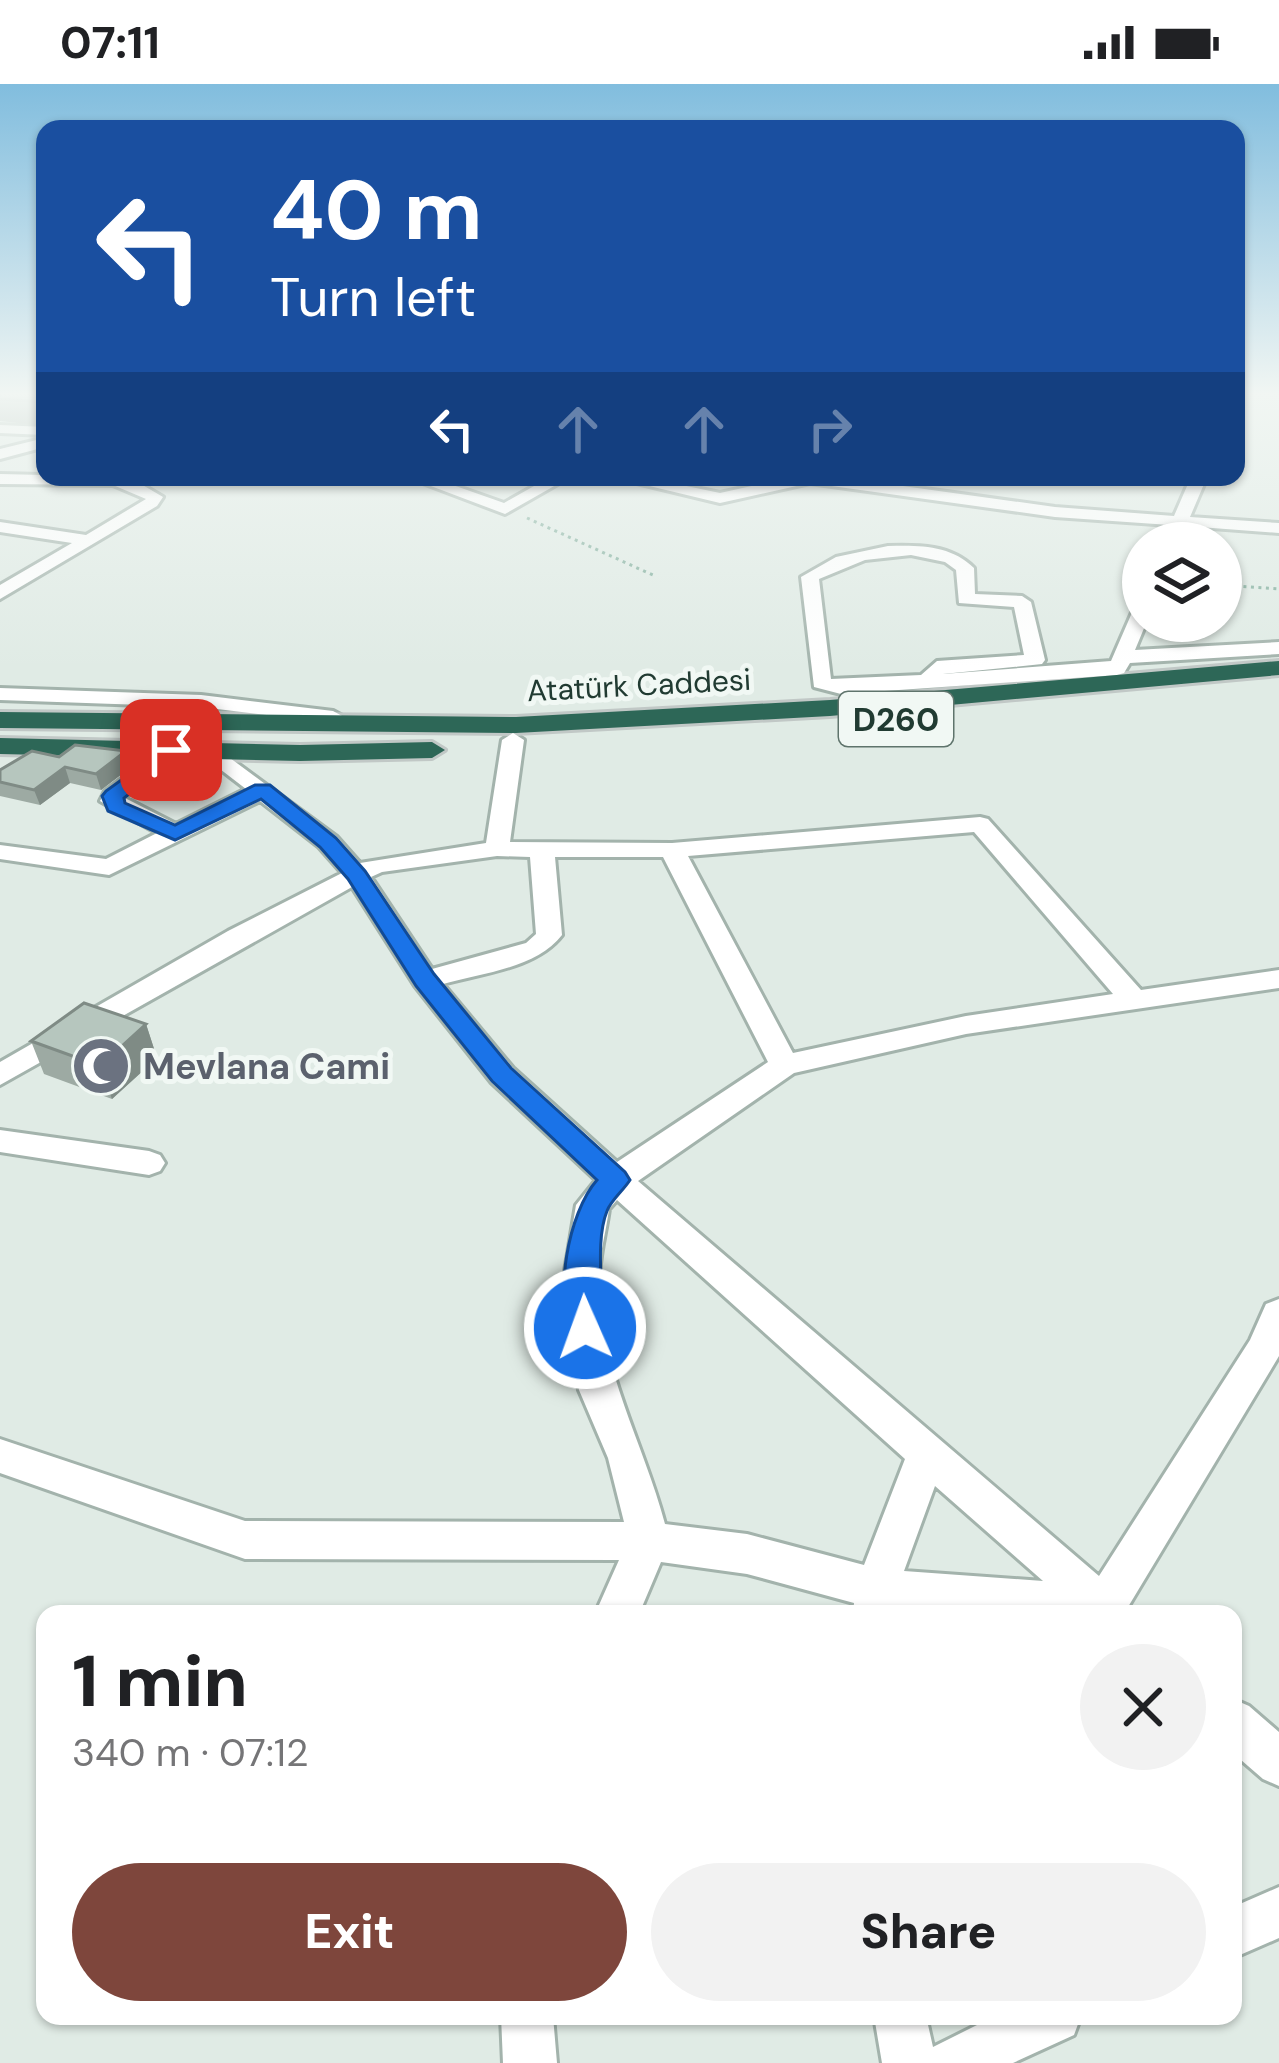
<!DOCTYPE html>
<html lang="en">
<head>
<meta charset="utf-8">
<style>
	:root { --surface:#fff; --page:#f2f2f2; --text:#202124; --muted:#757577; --accent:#7e463c }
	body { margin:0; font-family:"DM Sans",sans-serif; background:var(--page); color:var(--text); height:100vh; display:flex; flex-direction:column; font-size:45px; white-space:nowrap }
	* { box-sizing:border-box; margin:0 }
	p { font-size:39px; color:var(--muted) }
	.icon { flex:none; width:66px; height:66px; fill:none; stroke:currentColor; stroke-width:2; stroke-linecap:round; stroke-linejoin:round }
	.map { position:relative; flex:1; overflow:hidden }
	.details { position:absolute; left:36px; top:1521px; width:1206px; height:420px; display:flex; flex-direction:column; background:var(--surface); border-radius:24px; box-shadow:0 3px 9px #0004 }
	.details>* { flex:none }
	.guide { position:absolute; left:36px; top:36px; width:1209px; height:366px; border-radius:24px; box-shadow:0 3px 9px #0004; background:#1a4fa0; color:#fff; overflow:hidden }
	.fabs { position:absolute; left:1122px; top:438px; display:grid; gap:24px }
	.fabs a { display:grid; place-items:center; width:120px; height:120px; border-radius:50%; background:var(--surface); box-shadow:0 3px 9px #0004; font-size:60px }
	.pin { position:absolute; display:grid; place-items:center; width:102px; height:102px; color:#fff; margin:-51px; border-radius:24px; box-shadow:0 6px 18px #0006 }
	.me { position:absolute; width:132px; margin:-66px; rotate:358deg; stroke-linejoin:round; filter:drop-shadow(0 0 9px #0008) }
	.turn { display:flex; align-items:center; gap:42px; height:252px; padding:0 36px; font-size:54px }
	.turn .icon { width:156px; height:156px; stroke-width:2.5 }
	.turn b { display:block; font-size:84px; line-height:102px }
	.lanes { display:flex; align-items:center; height:114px; padding:0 36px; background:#0003; justify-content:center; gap:60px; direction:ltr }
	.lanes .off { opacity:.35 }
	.round { display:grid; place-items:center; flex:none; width:126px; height:126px; border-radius:63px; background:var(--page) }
	.overview { display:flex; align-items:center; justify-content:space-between; height:204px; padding:0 36px }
	h1 { font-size:72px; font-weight:800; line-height:90px }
	.primary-button { display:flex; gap:24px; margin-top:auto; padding:24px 36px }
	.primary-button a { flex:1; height:138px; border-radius:72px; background:var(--accent); color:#fff; font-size:48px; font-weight:800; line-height:138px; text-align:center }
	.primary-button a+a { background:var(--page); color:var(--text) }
	.status { display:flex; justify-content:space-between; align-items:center; height:84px; padding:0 60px; background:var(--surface); direction:ltr }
	.status svg { height:33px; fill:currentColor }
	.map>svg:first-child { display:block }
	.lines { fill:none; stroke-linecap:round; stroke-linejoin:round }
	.minor-casing { stroke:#a3b3ac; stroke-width:6 }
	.highway-casing { stroke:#c1c8c6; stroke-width:6 }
	.path { stroke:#81ae9d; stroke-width:3; stroke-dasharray:3 4.5; stroke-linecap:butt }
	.minor { fill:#fff; fill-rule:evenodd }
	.highway { fill:#2d6757; fill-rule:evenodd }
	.wall { fill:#9daaa3 }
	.shaded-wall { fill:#7f8b85 }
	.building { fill:#b6c6be; stroke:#7f8b85; stroke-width:3 }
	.route { fill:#1a73e8; stroke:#114b97; stroke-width:3 }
	.labels { text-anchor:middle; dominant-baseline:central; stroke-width:10; stroke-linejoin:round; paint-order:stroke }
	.far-street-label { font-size:30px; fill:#213b32; stroke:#f1f8f4 }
	.shield { fill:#f1f8f4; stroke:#5f746c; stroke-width:3 }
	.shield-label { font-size:33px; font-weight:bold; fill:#213b32 }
	.worship-label { font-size:36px; font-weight:bold; fill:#5b616d; stroke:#f1f8f4; text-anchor:start }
</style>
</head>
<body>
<div class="status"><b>07:11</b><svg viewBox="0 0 49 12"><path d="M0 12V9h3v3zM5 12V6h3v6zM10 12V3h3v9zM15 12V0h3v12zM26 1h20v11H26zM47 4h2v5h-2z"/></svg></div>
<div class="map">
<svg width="1279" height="1979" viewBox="0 0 1279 1979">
	<rect width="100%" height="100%" fill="#e0ebe5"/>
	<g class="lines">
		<g class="minor-casing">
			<path id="minor" d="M1236 307H1244L1236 312Z
				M0 341 45 343V351L0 349Z
				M45 354V363L0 375V365Z
				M0 390 129 393 163 413 157 422 0 515V501L72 459 0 448V438L86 451 146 415 113 401 0 400Z
				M407 393H430L504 419 550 393H570L505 430Z
				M612 393H643L720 409 792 393H838L1055 423 1174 432 1191 393H1207L1190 433 1279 439V449L1186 442 1180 459H1162L1170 441 1055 433 810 399 720 419Z
				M888 462C919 461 951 461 974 484L975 510 1022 512 1031 518 1045 576 1042 580 943 590 1111 577 1134 524 1143 518V537H1147L1135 566 1279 558V570L1130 579 1124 589 1117 591 841 610 814 603 801 493 836 473ZM911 471 945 478 956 486 959 519 1014 523 1024 571 937 577 921 591 831 595 819 495 865 476Z
				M0 604 201 611 333 627 344 633 333 639 201 623 0 616Z
				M513 649 524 656 510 758 672 759 980 733 988 735 1141 906 1279 886V904L966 950 794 989 638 1097 1099 1492 1250 1256 1266 1220 1279 1215V1272L1128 1523V1530H853L854 1519 747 1490 661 1478 639 1530H595L619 1476 245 1475 0 1389V1355L245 1437 624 1438 608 1374 579 1306 563 1199 576 1121 596 1096 491 998 415 902 352 803 0 1001V978L228 847 342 789 319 763 260 717 109 791 0 775V761L106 775 157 749 100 717 105 707 171 659 182 666 179 671 125 714 176 740 246 705 203 672V662L211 660 337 753 360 779 486 759 502 656ZM974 748 1113 910 966 932 793 969 688 772ZM497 772 530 773 536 850 526 859 432 885 371 793 382 788ZM555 773H663L768 978 617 1078 513 984 443 900C482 889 537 884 562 851ZM617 1116 905 1375 864 1481 747 1450 665 1440C644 1360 599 1283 599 1199 598 1175 606 1149 609 1125ZM935 1402 1043 1497 904 1487Z
				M0 1046 149 1067 160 1071 165 1079 160 1087 149 1091 0 1068Z
				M1233 1615 1249 1622 1279 1648V1702L1263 1695 1233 1669Z
				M1279 1803V1854L1233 1874V1823Z
				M501 1932H553L557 1979H503Z
				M874 1932H926L933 1963 995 1932H1081L1074 1951 1013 1979H882Z"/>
		</g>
		<g class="highway-casing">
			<path id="highway" d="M1279 577V591L830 632 516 649 0 644V628L516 633 830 616Z
				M0 654 300 661 432 658 445 666 432 674 300 677 0 670Z"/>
		</g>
		<path class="path" d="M527 434 655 492
			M1221 501 1279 505"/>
		<use href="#minor" class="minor"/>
		<use href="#highway" class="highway"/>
	</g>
	<path class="wall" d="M0 307H45V342L0 337Z
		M59 673 131 683 101 706 70 699 40 721 0 712V686Z
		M146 940 157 974 112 1015 44 990 31 957Z"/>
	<path class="shaded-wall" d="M126 667 131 683 101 706 96 690Z
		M65 683 70 699 40 721 34 706Z
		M146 940 157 974 112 1015 100 982Z"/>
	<path class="building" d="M0 307H45V318L0 315Z
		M75 661 126 667 96 690 65 683 34 706 0 698V686L32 667 59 673Z
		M84 919 146 940 100 982 31 957Z"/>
	<linearGradient id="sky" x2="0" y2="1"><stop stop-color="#81bdde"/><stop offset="0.53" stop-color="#f1f6f3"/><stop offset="1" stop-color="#f1f6f3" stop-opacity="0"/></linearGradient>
	<rect width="1279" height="584" fill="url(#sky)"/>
	<path class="route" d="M171 660 181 666 178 670 124 714 125 719 175 741 255 701H270L336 754 365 787 434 890 511 984 625 1088 630 1096C623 1107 611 1116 607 1127 592 1164 609 1230 597 1254L585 1258 573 1254C553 1213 568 1129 597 1096L492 997 416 902 348 795 320 763 261 715 175 756 108 727 102 712 106 707Z"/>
	<defs>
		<g id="mosque-disc" transform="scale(3)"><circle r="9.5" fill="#6b7280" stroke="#f1f8f4"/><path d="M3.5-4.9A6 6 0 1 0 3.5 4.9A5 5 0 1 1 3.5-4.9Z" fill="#fff"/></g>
	</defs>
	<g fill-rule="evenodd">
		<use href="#mosque-disc" x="101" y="982"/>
	</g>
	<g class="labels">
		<g class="far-street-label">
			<text transform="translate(639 601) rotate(-3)">Atatürk Caddesi</text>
		</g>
		<rect class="shield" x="839" y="608" width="114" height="54" rx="9"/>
		<g class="shield-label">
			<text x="896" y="635">D260</text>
		</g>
		<g class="worship-label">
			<text x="143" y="982">Mevlana Cami</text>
		</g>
	</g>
</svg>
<div class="fabs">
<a><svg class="icon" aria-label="layers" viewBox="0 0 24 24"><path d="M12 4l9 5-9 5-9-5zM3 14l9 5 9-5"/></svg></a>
</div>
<div class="pin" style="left:171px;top:666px;background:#d93025"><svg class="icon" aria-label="arrive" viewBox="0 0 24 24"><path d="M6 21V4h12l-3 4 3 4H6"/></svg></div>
<svg class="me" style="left:585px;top:1244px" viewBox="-20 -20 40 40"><circle r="17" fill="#1a73e8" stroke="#fff" stroke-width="3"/><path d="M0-11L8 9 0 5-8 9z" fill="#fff"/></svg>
<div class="guide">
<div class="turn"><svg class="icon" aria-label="left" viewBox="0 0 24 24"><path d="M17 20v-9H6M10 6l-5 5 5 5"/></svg><div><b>40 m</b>Turn left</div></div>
<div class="lanes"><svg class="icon" aria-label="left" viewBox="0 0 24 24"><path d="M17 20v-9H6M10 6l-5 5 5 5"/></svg><svg class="icon off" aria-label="ahead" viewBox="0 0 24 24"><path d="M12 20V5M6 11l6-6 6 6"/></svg><svg class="icon off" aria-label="ahead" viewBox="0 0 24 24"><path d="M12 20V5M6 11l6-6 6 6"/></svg><svg class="icon off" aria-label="right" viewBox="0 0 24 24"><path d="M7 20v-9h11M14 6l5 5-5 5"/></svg></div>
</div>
<section class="details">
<div class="overview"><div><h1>1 min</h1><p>340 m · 07:12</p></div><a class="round"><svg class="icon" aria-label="close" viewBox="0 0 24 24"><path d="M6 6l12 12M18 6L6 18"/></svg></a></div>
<div class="primary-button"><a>Exit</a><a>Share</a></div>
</section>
</div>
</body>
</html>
